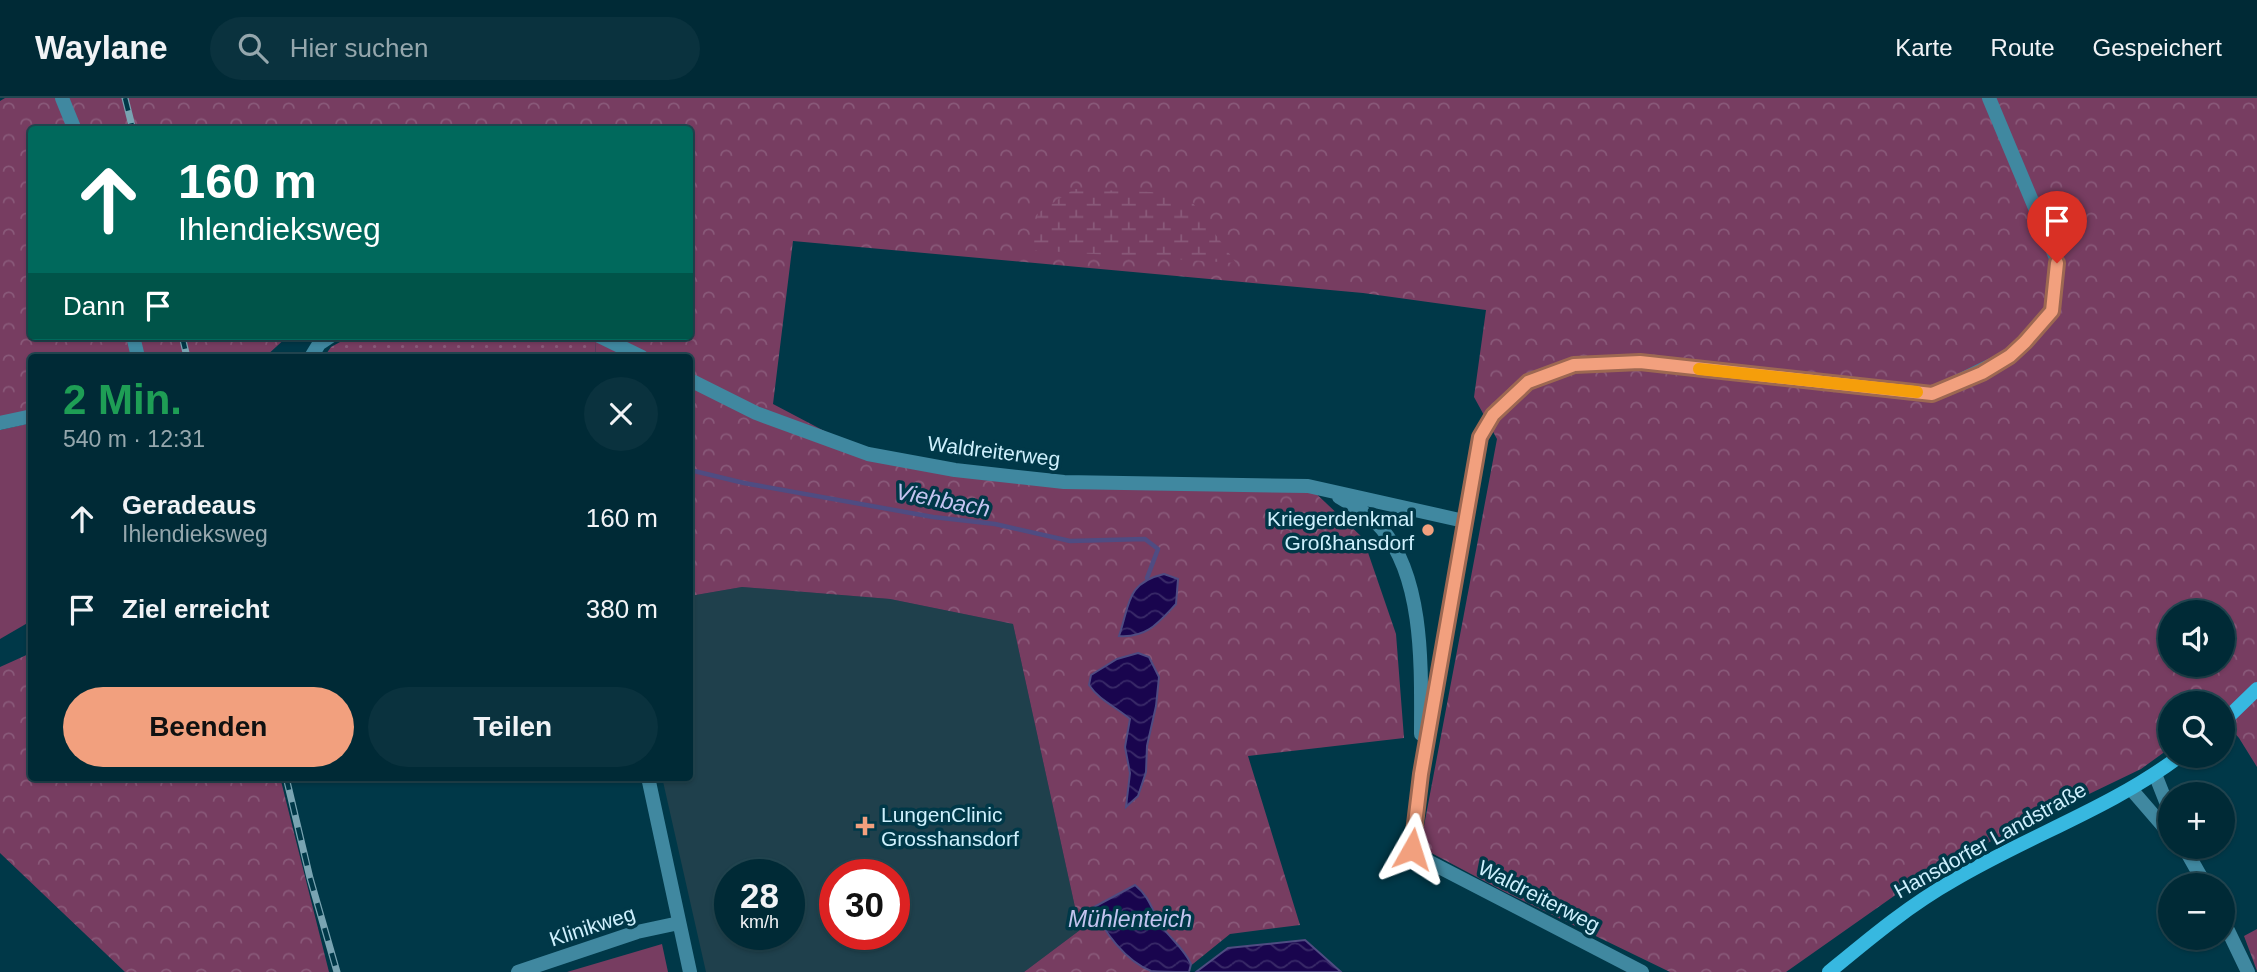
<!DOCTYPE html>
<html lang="de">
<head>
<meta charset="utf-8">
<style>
	:root { --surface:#002a36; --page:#0a323e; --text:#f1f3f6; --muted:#95a7ad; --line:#224651; --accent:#f2a07e }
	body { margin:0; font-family:Helvetica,sans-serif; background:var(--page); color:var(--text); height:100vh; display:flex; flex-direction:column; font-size:26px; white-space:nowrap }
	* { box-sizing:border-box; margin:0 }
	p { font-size:23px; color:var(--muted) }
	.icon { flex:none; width:38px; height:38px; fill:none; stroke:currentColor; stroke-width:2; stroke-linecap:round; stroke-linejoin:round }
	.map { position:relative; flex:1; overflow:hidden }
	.details { position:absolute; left:28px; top:256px; width:665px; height:427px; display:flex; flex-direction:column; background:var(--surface); border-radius:7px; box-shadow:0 2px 5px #0004,0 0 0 2px var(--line) }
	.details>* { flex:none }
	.banner { position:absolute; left:28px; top:28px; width:665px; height:214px; border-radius:7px; box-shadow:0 2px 5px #0004,0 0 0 2px var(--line); background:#00695c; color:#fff; overflow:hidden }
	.controls { position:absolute; left:2158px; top:502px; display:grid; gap:14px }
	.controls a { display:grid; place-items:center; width:77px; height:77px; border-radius:50%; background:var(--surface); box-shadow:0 2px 5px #0004,0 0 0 2px var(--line); font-size:35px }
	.speed { position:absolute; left:714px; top:761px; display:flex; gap:14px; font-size:35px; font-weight:700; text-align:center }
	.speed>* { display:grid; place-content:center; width:91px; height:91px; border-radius:50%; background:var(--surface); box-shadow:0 2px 5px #0004,0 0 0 2px var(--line); line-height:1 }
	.speed small { font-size:18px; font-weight:400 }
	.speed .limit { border:10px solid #d22; background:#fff; color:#111 }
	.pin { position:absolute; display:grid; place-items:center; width:60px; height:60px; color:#fff; margin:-72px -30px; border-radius:50% 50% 50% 0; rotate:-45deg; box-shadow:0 0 7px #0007 }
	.pin .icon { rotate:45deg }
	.me { position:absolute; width:77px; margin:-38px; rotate:6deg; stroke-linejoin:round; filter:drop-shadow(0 0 5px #0008) }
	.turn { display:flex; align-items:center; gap:24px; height:147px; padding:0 35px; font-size:32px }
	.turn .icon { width:91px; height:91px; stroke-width:2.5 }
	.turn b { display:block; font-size:49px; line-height:60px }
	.then { display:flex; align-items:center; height:66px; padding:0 35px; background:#0003; gap:14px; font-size:26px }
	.round { display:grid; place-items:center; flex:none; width:74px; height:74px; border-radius:37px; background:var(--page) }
	.head { display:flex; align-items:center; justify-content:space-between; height:119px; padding:0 35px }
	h1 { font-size:42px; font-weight:700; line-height:52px; color:#1e9e55 }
	.action { display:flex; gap:14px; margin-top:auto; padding:14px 35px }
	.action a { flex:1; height:80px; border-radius:42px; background:var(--accent); color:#111; font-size:28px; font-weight:700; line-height:80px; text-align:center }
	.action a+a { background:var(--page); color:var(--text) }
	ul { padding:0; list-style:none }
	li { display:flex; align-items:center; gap:21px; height:91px; padding:0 35px }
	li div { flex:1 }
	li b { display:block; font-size:26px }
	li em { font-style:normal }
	header { display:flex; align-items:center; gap:42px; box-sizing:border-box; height:98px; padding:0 35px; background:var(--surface); border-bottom:2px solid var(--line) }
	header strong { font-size:33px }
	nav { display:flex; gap:38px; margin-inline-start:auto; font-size:24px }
	.search { width:490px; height:63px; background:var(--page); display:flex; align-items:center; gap:18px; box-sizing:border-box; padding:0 24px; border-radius:38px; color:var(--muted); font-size:26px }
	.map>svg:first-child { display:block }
	.built { fill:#1f404c; fill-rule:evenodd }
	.grass { fill:url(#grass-dots) }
	.forest { fill:url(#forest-crowns); fill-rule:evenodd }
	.wetland { fill:url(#wetland-marsh) }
	.park { fill:#773d61 }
	.water { fill:url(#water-waves); stroke:#4f4c82; stroke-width:2 }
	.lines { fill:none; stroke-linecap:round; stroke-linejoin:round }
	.stream { stroke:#4f4c82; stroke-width:4.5 }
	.minor { stroke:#4088a0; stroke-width:14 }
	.secondary { stroke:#37b8e0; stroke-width:14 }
	.rail-casing { stroke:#79a4b2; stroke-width:7 }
	.rail { stroke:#003848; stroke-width:4.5; stroke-dasharray:13; stroke-linecap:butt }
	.route-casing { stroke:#9d6852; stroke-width:18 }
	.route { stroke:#f2a07e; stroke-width:12 }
	.slow { stroke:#f59e0b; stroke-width:12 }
	.poi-dot { fill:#f2a07e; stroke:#003848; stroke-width:2.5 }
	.labels { text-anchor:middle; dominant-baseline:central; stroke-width:7; stroke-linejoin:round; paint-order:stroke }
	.street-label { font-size:21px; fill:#cef0fd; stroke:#003848 }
	.poi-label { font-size:21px; fill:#cef0fd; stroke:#003848; text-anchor:end }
	.water-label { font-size:23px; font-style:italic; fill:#c4c5f0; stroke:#003848 }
</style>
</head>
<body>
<header>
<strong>Waylane</strong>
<div class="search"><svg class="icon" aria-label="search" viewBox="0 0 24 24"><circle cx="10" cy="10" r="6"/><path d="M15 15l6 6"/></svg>Hier suchen</div>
<nav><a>Karte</a><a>Route</a><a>Gespeichert</a></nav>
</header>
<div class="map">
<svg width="2257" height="874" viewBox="0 0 2257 874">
	<defs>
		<pattern id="grass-dots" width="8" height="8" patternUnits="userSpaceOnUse" patternTransform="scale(1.75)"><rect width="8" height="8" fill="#773d61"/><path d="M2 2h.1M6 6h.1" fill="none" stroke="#895979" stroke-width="1.8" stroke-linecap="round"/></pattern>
		<pattern id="forest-crowns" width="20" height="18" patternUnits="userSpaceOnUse" patternTransform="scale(1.75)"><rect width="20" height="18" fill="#773d61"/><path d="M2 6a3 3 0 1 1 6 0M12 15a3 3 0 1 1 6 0" fill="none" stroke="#895979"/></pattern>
		<pattern id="wetland-marsh" width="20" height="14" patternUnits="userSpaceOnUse" patternTransform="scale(1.75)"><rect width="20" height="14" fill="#773d61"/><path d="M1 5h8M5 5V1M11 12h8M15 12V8" fill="none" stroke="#895979"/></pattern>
		<pattern id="water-waves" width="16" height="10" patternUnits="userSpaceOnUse" patternTransform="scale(1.75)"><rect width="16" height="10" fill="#19054e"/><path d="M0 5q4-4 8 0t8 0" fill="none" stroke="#392a68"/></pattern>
	</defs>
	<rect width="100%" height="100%" fill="#003848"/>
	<path class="built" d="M742 489 890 501 1013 526 1080 832 1024 874H706L662 679H690V498ZM730 777H789V836H730ZM835 777H894V836H835Z"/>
	<path class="grass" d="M351 238H582L595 243 596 259H324L331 249Z"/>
	<path class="forest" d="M5 0H2257V669L2239 640 2223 622 2222 606H2170V650L2141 671 1931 772 1786 874H1670L1505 794 1420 749 1497 341 1474 299 1486 212 1363 195 793 143 773 306 868 356 1064 384 1308 388 1363 440 1396 536 1404 640 1248 658 1300 827 1230 836 1183 874H1024L1080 832 1013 526 890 501 742 489 690 498V259H596L595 243 601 238H690V32H32V238H288L265 259H32L31 313 0 320V3ZM2170 514H2222V567H2170Z
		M31 555 32 679H280L329 874H125L0 755V569Z
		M2257 831V873L2244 838Z"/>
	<path class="wetland" d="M1074 91 1151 94 1190 101 1236 165 1030 152 1038 115Z"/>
	<path class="park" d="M31 325V523L0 541V332Z
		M662 846 668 874H567Z"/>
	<path class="water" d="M1164 476 1178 481 1176 506C1158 525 1147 540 1119 538 1130 506 1126 485 1164 476Z
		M1138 555 1149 559 1159 579 1156 608 1147 648 1146 674 1138 698 1126 709 1130 675 1125 649 1130 621C1116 609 1099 602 1089 587L1091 577 1117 561Z
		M1135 787C1151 800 1152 814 1163 830 1173 843 1184 851 1191 866L1189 874C1178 874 1161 874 1151 873 1126 863 1103 834 1094 809Z
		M1305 842 1341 874H1196L1228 850Z"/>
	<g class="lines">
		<path class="stream" d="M690 372 744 385 933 419 995 426 1070 443 1145 441 1158 451 1147 480"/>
		<path class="minor" d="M62 0 75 32
			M133 238 138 259
			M599 238 642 259
			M311 259 319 246 331 238
			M690 282 756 315 868 356 955 372 1064 384 1308 388 1464 423
			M0 325 32 318
			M1339 399C1354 408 1370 417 1382 431 1425 482 1421 573 1421 636
			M2155 676 2170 714
			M648 679 690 874
			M2131 691 2163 728H2170
			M2184 749 2206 788
			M2222 820 2248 874
			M518 874 637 834 679 825
			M1642 874 1416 757 1412 751 1421 676 1480 339 1493 317 1528 284 1574 267 1640 264 1932 296 2010 258 2052 213 2058 165 1989 0"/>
		<path class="secondary" d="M2222 625 2257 591
			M1829 874C1869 841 1908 808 1954 782 2028 738 2111 710 2180 658"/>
		<g class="rail-casing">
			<path id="rail" d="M125 0 133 32
				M182 238 187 259
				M286 679 310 780 337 874"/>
		</g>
		<use href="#rail" class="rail"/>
	</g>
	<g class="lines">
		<g class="route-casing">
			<path id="route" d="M1412 751 1421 676 1480 339 1493 317 1528 284 1574 267 1640 264 1932 296 1982 275 2010 258 2025 244 2052 213 2057 165"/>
		</g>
		<use href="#route" class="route"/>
		<path class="slow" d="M1699 271 1917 294"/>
	</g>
	<g class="poi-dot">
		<circle cx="1428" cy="432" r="7"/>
		<path d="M861.5 717.5h7v7h7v7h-7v7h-7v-7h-7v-7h7z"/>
	</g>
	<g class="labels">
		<g class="street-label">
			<text transform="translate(994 353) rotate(7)">Waldreiterweg</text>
			<text transform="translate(1990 742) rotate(-29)">Hansdorfer Landstraße</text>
			<text transform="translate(1539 798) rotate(27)">Waldreiterweg</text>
			<text transform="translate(592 828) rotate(-18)">Klinikweg</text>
		</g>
		<g class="poi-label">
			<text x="1414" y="420">Kriegerdenkmal<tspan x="1414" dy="24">Großhansdorf</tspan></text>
			<text x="881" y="716" text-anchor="start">LungenClinic<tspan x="881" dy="24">Grosshansdorf</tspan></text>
		</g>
		<g class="water-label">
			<text transform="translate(943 402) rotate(11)">Viehbach</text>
			<text x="1130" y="821">Mühlenteich</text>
		</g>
	</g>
</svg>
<div class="controls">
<a><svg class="icon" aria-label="sound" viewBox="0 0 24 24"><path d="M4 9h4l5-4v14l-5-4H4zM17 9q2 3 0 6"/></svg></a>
<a><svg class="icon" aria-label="search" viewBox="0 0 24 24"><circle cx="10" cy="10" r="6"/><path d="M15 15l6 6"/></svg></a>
<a>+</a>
<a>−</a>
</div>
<div class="speed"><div>28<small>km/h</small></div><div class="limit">30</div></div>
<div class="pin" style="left:2057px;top:165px;background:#d93025"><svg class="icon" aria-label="arrive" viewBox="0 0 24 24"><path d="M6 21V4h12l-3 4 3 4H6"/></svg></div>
<svg class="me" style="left:1412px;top:751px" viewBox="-20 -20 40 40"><path d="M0-17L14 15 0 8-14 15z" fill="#f2a07e" stroke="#fff" stroke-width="4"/></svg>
<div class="banner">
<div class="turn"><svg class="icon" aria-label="ahead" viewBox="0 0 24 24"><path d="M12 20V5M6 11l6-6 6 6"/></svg><div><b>160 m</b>Ihlendieksweg</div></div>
<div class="then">Dann<svg class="icon" aria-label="arrive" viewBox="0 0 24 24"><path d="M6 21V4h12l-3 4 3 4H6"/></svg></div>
</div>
<section class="details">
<div class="head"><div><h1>2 Min.</h1><p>540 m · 12:31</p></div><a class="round"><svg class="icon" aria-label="close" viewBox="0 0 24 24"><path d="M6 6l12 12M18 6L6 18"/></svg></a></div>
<ul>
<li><svg class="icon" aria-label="ahead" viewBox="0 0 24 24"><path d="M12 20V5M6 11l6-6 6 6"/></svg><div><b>Geradeaus</b><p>Ihlendieksweg</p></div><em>160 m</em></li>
<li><svg class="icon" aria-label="arrive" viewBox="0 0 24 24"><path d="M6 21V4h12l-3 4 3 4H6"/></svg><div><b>Ziel erreicht</b></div><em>380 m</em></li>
</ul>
<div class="action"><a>Beenden</a><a>Teilen</a></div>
</section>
</div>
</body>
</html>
